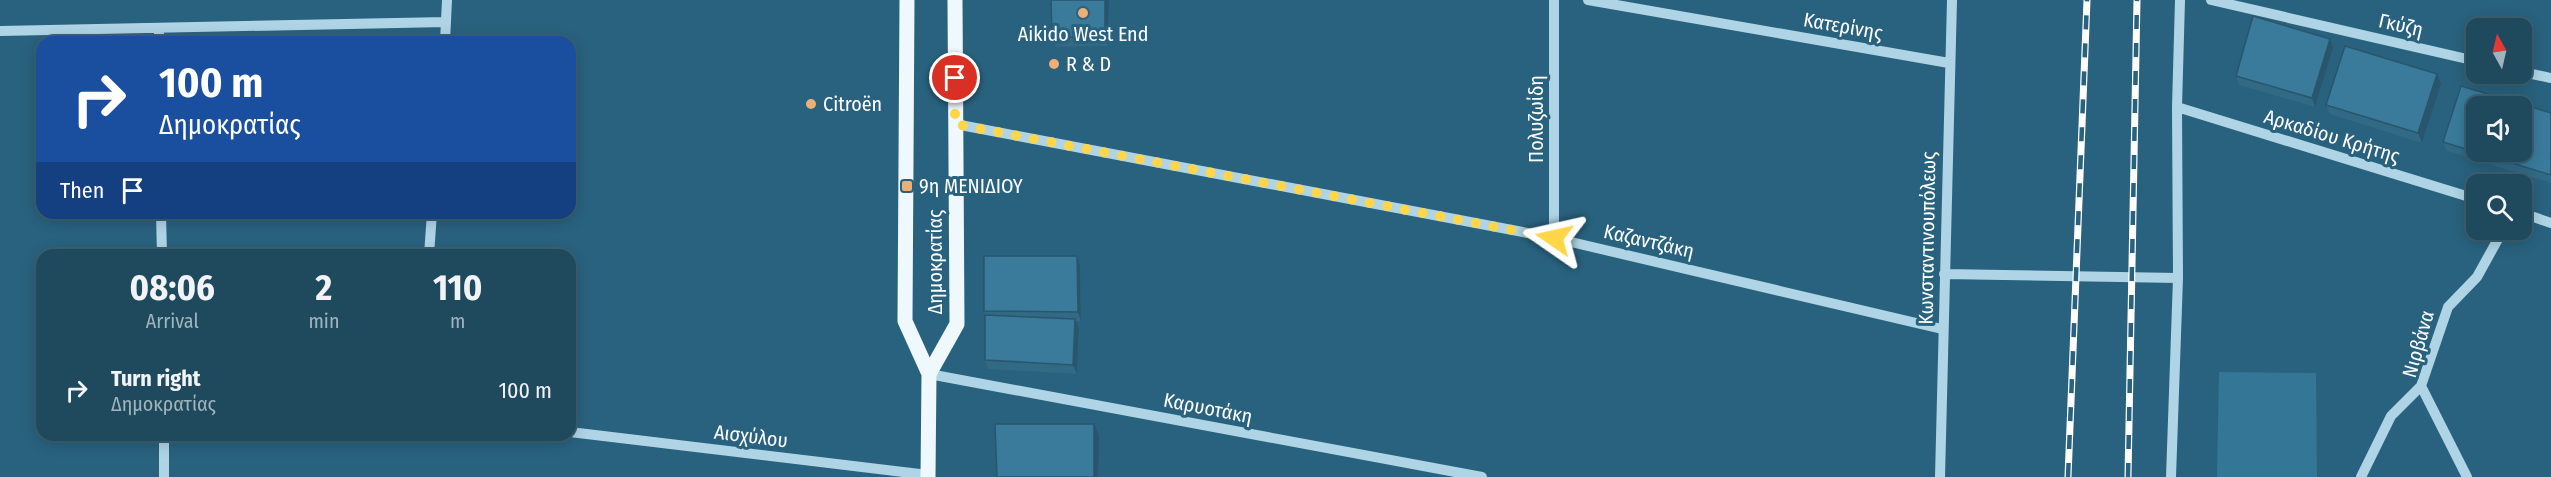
<!DOCTYPE html>
<html lang="en">
<head>
<meta charset="utf-8">
<style>
	:root { --surface:#1f4a5e; --page:#275164; --text:#f1f3f6; --muted:#a1b3bc; --line:#3c6273 }
	body { margin:0; font-family:"Fira Sans Condensed",sans-serif; background:var(--page); color:var(--text); height:100vh; display:flex; flex-direction:column; font-size:22px; white-space:nowrap }
	* { box-sizing:border-box; margin:0 }
	p { font-size:20px; color:var(--muted) }
	.icon { flex:none; width:33px; height:33px; fill:none; stroke:currentColor; stroke-width:2; stroke-linecap:round; stroke-linejoin:round }
	.map { position:relative; flex:1; overflow:hidden }
	.drawer { position:absolute; left:36px; top:249px; width:540px; height:192px; display:flex; flex-direction:column; background:var(--surface); border-radius:18px; box-shadow:0 3px 15px #0003,0 0 0 2px var(--line) }
	.drawer>* { flex:none }
	.hud { position:absolute; left:36px; top:36px; width:540px; height:183px; border-radius:18px; box-shadow:0 3px 15px #0003,0 0 0 2px var(--line); background:#1a4fa0; color:#fff; overflow:hidden }
	.needle { width:39px; rotate:352deg }
	.tools { position:absolute; left:2466px; top:18px; display:grid; gap:12px }
	.tools a { display:grid; place-items:center; width:66px; height:66px; border-radius:12px; background:var(--surface); box-shadow:0 3px 15px #0003,0 0 0 2px var(--line); font-size:30px }
	.pin { position:absolute; display:grid; place-items:center; width:51px; height:51px; color:#fff; margin:-26px; border:3px solid #fff; border-radius:50%; box-shadow:0 2px 6px #0007 }
	.me { position:absolute; width:66px; margin:-33px; rotate:281deg; stroke-linejoin:round; filter:drop-shadow(0 0 4px #0008) }
	.turn { display:flex; align-items:center; gap:21px; height:126px; padding:0 24px; font-size:27px }
	.turn .icon { width:78px; height:78px; stroke-width:2.5 }
	.turn b { display:block; font-size:42px; line-height:51px }
	.then { display:flex; align-items:center; height:57px; padding:0 24px; background:#0003; gap:12px; font-size:22px }
	.eta { display:flex; justify-content:space-evenly; align-items:center; height:102px; text-align:center }
	.eta b { font-size:36px; font-weight:700; line-height:42px }
	ul { padding:0; list-style:none }
	li { display:flex; align-items:center; gap:18px; height:78px; padding:0 24px }
	li div { flex:1 }
	li b { display:block; font-size:22px }
	li em { font-style:normal }
	.map>svg:first-child { display:block }
	.green { fill:#347695 }
	.lines { fill:none; stroke-linecap:round; stroke-linejoin:round }
	.minor { stroke:#afd4e5; stroke-width:10 }
	.major { stroke:#eff8fd; stroke-width:15 }
	.rail-casing { stroke:#fff; stroke-width:7 }
	.rail { stroke:#29627e; stroke-width:4.5; stroke-dasharray:14; stroke-linecap:butt }
	.wall { fill:#326a85 }
	.shaded-wall { fill:#29566c }
	.building { fill:#3a7b9b; stroke:#29566c; stroke-width:1.5; fill-rule:evenodd }
	.route { stroke:#ffd54a; stroke-width:10; stroke-dasharray:0 18 }
	.poi-dot { fill:#ecaf76; stroke:#29627e; stroke-width:2 }
	.labels { text-anchor:middle; dominant-baseline:central; stroke-width:6; stroke-linejoin:round; paint-order:stroke }
	.street-label { font-size:20px; fill:#fff; stroke:#29627e }
	.poi-label { font-size:20px; fill:#fff; stroke:#29627e; text-anchor:start }
</style>
</head>
<body>
<div class="map">
<svg width="2551" height="477" viewBox="0 0 2551 477">
	<rect width="100%" height="100%" fill="#29627e"/>
	<path class="green" d="M2219 372 2316 373 2317 477H2217Z"/>
	<g class="lines">
		<path class="minor" d="M1554 0V238
			M1588 0 1949 63
			M2211 0 2476 61
			M159 28V42
			M0 31 446 22
			M445 42 447 0
			M2522 72 2551 78
			M2177 107 2476 199
			M955 124 1554 238 1942 329
			M161 213 162 255
			M2522 213 2551 223
			M429 255 432 213
			M1944 274 2178 278
			M929 374 1482 477
			M570 432 928 475
			M164 435V477
			M1940 477 1952 0
			M2171 477 2178 278 2177 107 2180 0
			M2361 477 2391 416 2421 386
			M2467 477 2421 386 2448 307 2477 277 2503 230"/>
		<path class="major" d="M907 0 905 321 929 374 928 477
			M929 374 957 324 955 0"/>
		<g class="rail-casing">
			<path id="rail" d="M2068 477 2087 0
				M2128 477 2137 0"/>
		</g>
		<use href="#rail" class="rail"/>
	</g>
	<path class="wall" d="M1051 0H1109L1108 46 1056 47 1052 37Z
		M2333 48 2315 107 2239 85 2236 76Z
		M2441 84 2422 143 2330 114 2326 105Z
		M2551 113V183L2447 151 2443 142Z
		M1077 256 1080 265 1081 321H1076L1079 328 1077 374 988 369 985 360V315L984 311Z"/>
	<path class="shaded-wall" d="M1105 0H1109L1108 46 1105 37Z
		M2330 39 2333 48 2315 107 2312 98Z
		M2437 74 2441 84 2422 143 2418 133Z
		M1077 256 1080 265 1081 321 1078 312Z
		M1075 319 1079 328 1077 374 1073 365Z
		M1094 424 1099 436 1098 477H1094Z"/>
	<path class="building" d="M1051 0H1105V37H1052Z
		M2253 16 2330 39 2312 98 2236 76Z
		M2345 46 2437 74 2418 133 2326 105Z
		M2461 86 2551 113V175L2443 142ZM2476 106H2522V152H2476Z
		M984 256H1077L1078 312 984 311Z
		M985 315 1075 319 1073 365 985 360Z
		M995 424H1094V477H997Z"/>
	<g class="lines">
		<path class="route" d="M955 78V124L1554 238"/>
	</g>
	<g class="poi-dot">
		<circle cx="1083" cy="13" r="6"/>
		<circle cx="1054" cy="64" r="6"/>
		<circle cx="811" cy="104" r="6"/>
		<rect x="901" y="180" width="12" height="12" rx="3"/>
	</g>
	<g class="labels">
		<g class="street-label">
			<text transform="translate(2401 25) rotate(13)">Γκύζη</text>
			<text transform="translate(1843 26) rotate(10)">Κατερίνης</text>
			<text transform="translate(1536 119) rotate(-90)">Πολυζωίδη</text>
			<text transform="translate(2332 136) rotate(17)">Αρκαδίου Κρήτης</text>
			<text transform="translate(1927 238) rotate(-89)">Κωνσταντινουπόλεως</text>
			<text transform="translate(1649 241) rotate(13)">Καζαντζάκη</text>
			<text transform="translate(935 262) rotate(-90)">Δημοκρατίας</text>
			<text transform="translate(2418 344) rotate(-74)">Νιρβάνα</text>
			<text transform="translate(1208 408) rotate(11)">Καρυοτάκη</text>
			<text transform="translate(751 436) rotate(7)">Αισχύλου</text>
		</g>
		<g class="poi-label">
			<text x="1083" y="34" text-anchor="middle">Aikido West End</text>
			<text x="1066" y="64">R &amp; D</text>
			<text x="823" y="104">Citroën</text>
			<text x="919" y="186">9η ΜΕΝΙΔΙΟΥ</text>
		</g>
	</g>
</svg>
<div class="tools">
<a><svg class="needle" viewBox="-14 -14 28 28"><path d="M0-13l5 13h-10z" fill="#e53935"/><path d="M0 13l5-13h-10z" fill="#a1b3bc"/></svg></a>
<a><svg class="icon" aria-label="sound" viewBox="0 0 24 24"><path d="M4 9h4l5-4v14l-5-4H4zM17 9q2 3 0 6"/></svg></a>
<a><svg class="icon" aria-label="search" viewBox="0 0 24 24"><circle cx="10" cy="10" r="6"/><path d="M15 15l6 6"/></svg></a>
</div>
<div class="pin" style="left:955px;top:78px;background:#d93025"><svg class="icon" aria-label="arrive" viewBox="0 0 24 24"><path d="M6 21V4h12l-3 4 3 4H6"/></svg></div>
<svg class="me" style="left:1554px;top:238px" viewBox="-20 -20 40 40"><path d="M0-17L14 15 0 8-14 15z" fill="#ffd54a" stroke="#fff" stroke-width="4"/></svg>
<div class="hud">
<div class="turn"><svg class="icon" aria-label="right" viewBox="0 0 24 24"><path d="M7 20v-9h11M14 6l5 5-5 5"/></svg><div><b>100 m</b>Δημοκρατίας</div></div>
<div class="then">Then<svg class="icon" aria-label="arrive" viewBox="0 0 24 24"><path d="M6 21V4h12l-3 4 3 4H6"/></svg></div>
</div>
<section class="drawer">
<div class="eta">
<div><b>08:06</b><p>Arrival</p></div>
<div><b>2</b><p>min</p></div>
<div><b>110</b><p>m</p></div>
</div>
<ul>
<li><svg class="icon" aria-label="right" viewBox="0 0 24 24"><path d="M7 20v-9h11M14 6l5 5-5 5"/></svg><div><b>Turn right</b><p>Δημοκρατίας</p></div><em>100 m</em></li>
</ul>
</section>
</div>
</body>
</html>
